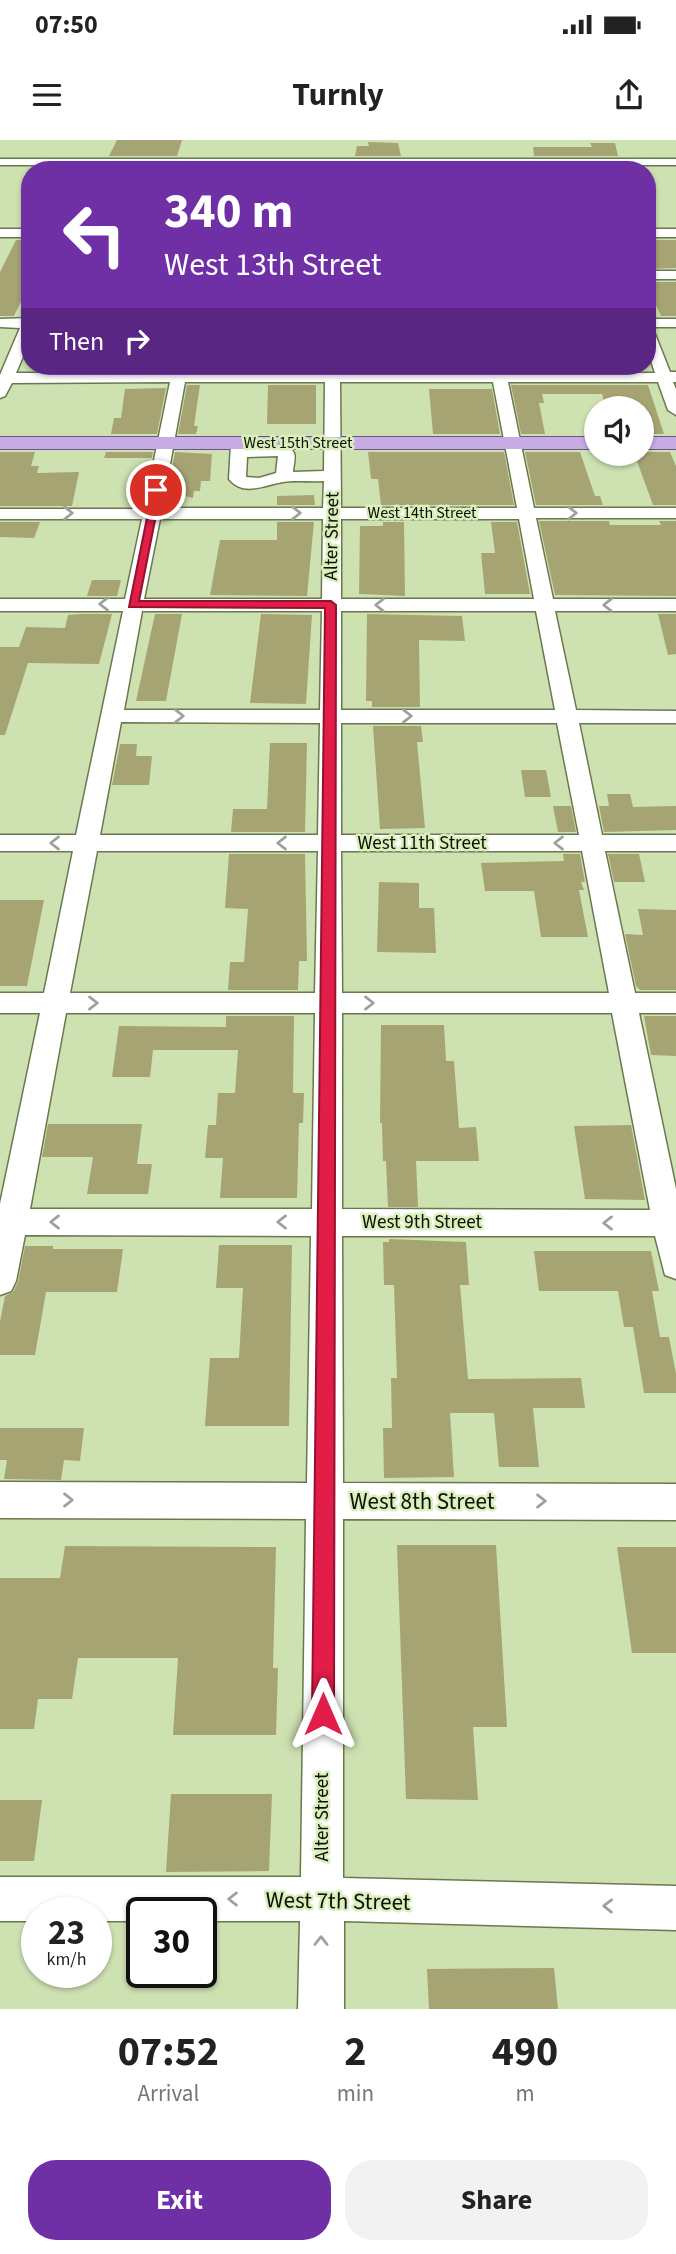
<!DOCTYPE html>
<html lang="en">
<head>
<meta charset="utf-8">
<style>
	:root { --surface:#fff; --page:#f2f2f2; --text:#222; --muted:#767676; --accent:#7030a5 }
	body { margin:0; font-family:"Source Sans 3",sans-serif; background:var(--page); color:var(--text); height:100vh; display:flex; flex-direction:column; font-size:26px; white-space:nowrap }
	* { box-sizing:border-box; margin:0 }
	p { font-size:23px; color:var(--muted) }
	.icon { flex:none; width:38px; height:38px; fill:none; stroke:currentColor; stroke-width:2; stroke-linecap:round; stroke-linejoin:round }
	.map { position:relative; height:1869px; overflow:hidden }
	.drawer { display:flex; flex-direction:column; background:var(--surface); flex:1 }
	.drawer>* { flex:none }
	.top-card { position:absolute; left:21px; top:21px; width:635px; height:214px; border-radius:28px; box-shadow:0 2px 5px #0004; background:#7030a5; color:#fff; overflow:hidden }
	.tools { position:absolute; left:584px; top:256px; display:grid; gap:14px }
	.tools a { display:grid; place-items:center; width:70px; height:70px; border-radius:50%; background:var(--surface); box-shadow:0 2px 5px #0004; font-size:35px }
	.speed { position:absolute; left:21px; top:1757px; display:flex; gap:14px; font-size:35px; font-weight:700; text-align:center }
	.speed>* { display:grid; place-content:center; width:91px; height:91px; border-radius:50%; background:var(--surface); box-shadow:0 2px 5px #0004; line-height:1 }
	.speed small { font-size:18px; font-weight:400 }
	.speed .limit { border:4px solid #111; border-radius:10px; background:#fff; color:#111 }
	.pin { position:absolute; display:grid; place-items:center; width:60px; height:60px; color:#fff; margin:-30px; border:4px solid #fff; border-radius:50%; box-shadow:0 2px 7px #0007 }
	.me { position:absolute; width:77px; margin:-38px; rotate:0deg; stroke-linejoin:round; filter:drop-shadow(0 0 5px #0008) }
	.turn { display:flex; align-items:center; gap:24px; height:147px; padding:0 28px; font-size:32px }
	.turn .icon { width:91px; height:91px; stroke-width:2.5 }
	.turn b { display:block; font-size:49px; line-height:60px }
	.then { display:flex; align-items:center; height:66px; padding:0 28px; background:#0003; gap:14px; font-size:26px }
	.eta { display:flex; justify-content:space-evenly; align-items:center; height:119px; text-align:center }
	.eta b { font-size:42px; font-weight:700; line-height:49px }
	.action { display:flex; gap:14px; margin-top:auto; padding:14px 28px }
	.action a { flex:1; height:80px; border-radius:28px; background:var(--accent); color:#fff; font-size:28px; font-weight:700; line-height:80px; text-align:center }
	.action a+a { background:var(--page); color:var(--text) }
	.status { display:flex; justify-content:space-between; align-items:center; height:49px; padding:0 35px; background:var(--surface); direction:ltr }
	.status svg { height:19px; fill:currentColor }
	header { display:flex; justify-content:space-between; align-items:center; height:91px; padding:0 28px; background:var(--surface); font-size:32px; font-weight:700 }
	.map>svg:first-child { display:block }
	.building { fill:#a7a473 }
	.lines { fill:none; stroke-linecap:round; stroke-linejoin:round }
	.minor-casing { stroke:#69794e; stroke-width:3 }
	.major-casing { stroke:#6d5389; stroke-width:2 }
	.minor { fill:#fff; fill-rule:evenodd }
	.major { fill:#c7ace3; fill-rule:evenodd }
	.oneway { stroke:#9ea19a }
	.route { fill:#e11d48; stroke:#92132f; stroke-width:2 }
	.labels { text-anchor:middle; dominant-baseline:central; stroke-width:5; stroke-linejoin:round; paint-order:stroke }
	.far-street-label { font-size:16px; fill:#0d1303; stroke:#dbeebe }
	.street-label { font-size:19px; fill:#0d1303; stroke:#dbeebe }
	.near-street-label { font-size:23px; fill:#0d1303; stroke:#dbeebe }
</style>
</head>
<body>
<div class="status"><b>07:50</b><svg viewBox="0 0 49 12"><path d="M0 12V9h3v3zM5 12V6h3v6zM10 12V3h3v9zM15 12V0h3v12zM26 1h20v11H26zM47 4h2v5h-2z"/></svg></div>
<header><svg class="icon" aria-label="menu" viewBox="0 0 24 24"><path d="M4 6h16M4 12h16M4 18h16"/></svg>Turnly<svg class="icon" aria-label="share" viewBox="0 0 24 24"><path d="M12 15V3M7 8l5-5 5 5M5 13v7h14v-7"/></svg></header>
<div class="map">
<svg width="676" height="1869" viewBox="0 0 676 1869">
	<rect width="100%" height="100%" fill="#cee1b1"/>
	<path class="building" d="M117 0H182L177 16H109Z
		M368 2 398 3 401 16H355L357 6H369Z
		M590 3H615L618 16H534L533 7H592Z
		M16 100H30V143L14 176H0V132Z
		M648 100H676V128L648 129Z
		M648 142H676V176H661L648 148Z
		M507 226H573L642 230H508Z
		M187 245H200L194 286H198L196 294H178Z
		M268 245H316V284H267Z
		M511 245H648L664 294H642V268H606L602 254H542L544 263H539L545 294H521Z
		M166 248 157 294H111L114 278H121L125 249Z
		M429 249H492L500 294H433Z
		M0 312H35L31 326H39L37 333 79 332 72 366H0Z
		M106 312H153L152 318H104Z
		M175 312 212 314 210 341H201L200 351H194L193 358 168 352Z
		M368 312H504L514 365H381L378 339H371Z
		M525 312H580L595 356H600L603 365H536Z
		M642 312H670L676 326V365H653L634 313Z
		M314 355 315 365H277V356Z
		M539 381H609L610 385H661L659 381H676V456L555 455Z
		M0 382H40L34 398 0 397Z
		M277 382H314L307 456 210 455 220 400H277Z
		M383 382H404L405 456 359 454 360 386H383Z
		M491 382H517L530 454H485L481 413H495Z
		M92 440H121L117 456H87Z
		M82 474H112L99 524 28 523 5 595H0V507H19L26 487 65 488 68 475Z
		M155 474H182L166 561H136Z
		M261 474 312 475 306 564 250 563Z
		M367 474 462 476 465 501 419 500 420 567H372V561H366Z
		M658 474H676V514L668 515Z
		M373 586H421L423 602H417L425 688 380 689Z
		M270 603H307L305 692H231L233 669H267Z
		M120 604H137L136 616H152L149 645H112Z
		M521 630H546L551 657H525Z
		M607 654H630L633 667 676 666V690L604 692 599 666H609Z
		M553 666H571L576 692H558Z
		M229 714H305L307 821H299L298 850H228L230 822H244L248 769 225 768Z
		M563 714H580L585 742H581L584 750H579L588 797H541L534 751H485L481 723 564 721Z
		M608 714H639L645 742H614Z
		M379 742 419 743V768H434L436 813 377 812Z
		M0 760H44L27 846H0Z
		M638 769 676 770V850H640L636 846 625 794 643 795Z
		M226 876H294L293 953H304L303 983H299L297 1058H220L223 1018H205L208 985H216L218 953H235L238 910H153L150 937H112L119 886 226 887Z
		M644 876H676V916L651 915Z
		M381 885H444L446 921H454L459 988 476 987 479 1021H416L418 1067H388L386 1021H383L382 983H380Z
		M48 984H142L137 1024H152L148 1054H87L93 1017H42Z
		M631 985 645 1060 585 1059 574 986Z
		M389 1099 466 1102 469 1145H460L468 1239 581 1238 585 1268H533L539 1327H499L494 1273H450L454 1337 384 1338 383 1288H392L391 1238H397L394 1145H384L383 1102H389Z
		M219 1105H292L289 1286H205L210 1218H239L243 1148H216Z
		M25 1106H53V1109H123L117 1152H46L35 1215H0V1182L5 1156 13 1152 18 1142Z
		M534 1111H651L659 1151H652L660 1197H669L676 1234V1253H644L633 1187H624L618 1151H539Z
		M0 1288H84L80 1321 64 1320 61 1340 4 1339 7 1320H0Z
		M397 1405H496L507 1587H473L478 1660 406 1659Z
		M65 1406 276 1407 273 1528H278L276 1595H173L178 1518H78L72 1559H38L34 1589H0V1438H60Z
		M617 1407H676V1513H632Z
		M171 1654H272L269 1731 166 1732Z
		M0 1660H42L34 1721H0Z
		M554 1828 558 1869H429L427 1829Z"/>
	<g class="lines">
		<g class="minor-casing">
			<path id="minor" d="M0 19H676V25H0Z
				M0 89H30V97H0Z
				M648 89H676V97H648Z
				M648 131H676V139H648Z
				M30 178V200L16 233H172L174 226H188L187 233H325L326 226H340V233H491L490 226H504L506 233H655L648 212V190L655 194 670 232H676V242H673L676 249V275L668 270 658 242H508L534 368H676V378H536L553 459H676V471H555L576 570 676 571V583H579L602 695H676V711H605L635 853H676V873H639L676 1049V1139L665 1135 655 1096H342L343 1343 676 1344V1380L343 1379V1738L676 1746V1790L344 1781V1869H298L300 1781H201V1773H142V1781H96V1773H37V1781H0V1737H301L306 1379 0 1378V1342L307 1343 311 1096 25 1095 16 1141 11 1151 0 1155V1064L40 873H0V853H44L73 711H0V695H76L123 471H0V459H125L142 379H0V369H144L170 242 12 243 5 256 0 258V235L20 188 0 187V179ZM185 242H325L324 331 293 332C293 327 296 318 294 313 289 301 258 307 247 307L245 301 239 299 231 304 229 339C243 357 264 345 283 342 296 340 310 342 324 341L323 368H162ZM340 242H493L517 368H341ZM278 316 276 333 259 338 246 337 247 317ZM160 379H323L322 459H144ZM341 379H519L534 459H341ZM142 471H322L320 570H124ZM341 471H536L555 570H341ZM121 582 320 583 318 695H100ZM341 583H557L579 695H341ZM97 711H318L315 853H70ZM341 711H582L609 853H342ZM66 873H315L312 1069H30ZM342 873H612L650 1070 342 1069Z
				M648 179H676V187H648Z"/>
		</g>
		<g class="major-casing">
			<path id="major" d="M0 297H597V309H0Z
				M642 297H676V309H642Z"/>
		</g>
		<use href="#minor" class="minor"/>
		<use href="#major" class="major"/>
	</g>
	<defs><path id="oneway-chevron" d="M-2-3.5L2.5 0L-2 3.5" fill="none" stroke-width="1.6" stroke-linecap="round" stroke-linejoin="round" transform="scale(1.75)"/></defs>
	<g class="oneway">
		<use href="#oneway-chevron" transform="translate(68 373)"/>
		<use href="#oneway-chevron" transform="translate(296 373)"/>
		<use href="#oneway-chevron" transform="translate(572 373)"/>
		<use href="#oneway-chevron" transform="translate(104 464) rotate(180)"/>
		<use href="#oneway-chevron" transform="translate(380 465) rotate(-180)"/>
		<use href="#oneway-chevron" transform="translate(608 465) rotate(-180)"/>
		<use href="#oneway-chevron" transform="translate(179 576)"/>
		<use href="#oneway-chevron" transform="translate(407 576)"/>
		<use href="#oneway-chevron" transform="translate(55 703) rotate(180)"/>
		<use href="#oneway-chevron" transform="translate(282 703) rotate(-180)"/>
		<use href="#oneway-chevron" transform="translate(559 703) rotate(-180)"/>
		<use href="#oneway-chevron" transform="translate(93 863)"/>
		<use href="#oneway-chevron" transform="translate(369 863)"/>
		<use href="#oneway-chevron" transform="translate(55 1082) rotate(-180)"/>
		<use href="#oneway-chevron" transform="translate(282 1082) rotate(-180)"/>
		<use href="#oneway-chevron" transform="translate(608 1083) rotate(-180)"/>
		<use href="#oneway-chevron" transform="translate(68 1360)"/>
		<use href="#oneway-chevron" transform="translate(541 1361)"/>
		<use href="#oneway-chevron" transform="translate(233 1759) rotate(-180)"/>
		<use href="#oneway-chevron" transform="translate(608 1766) rotate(-179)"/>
		<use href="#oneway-chevron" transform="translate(321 1801) rotate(-90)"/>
	</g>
	<path class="route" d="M153 348 161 350 139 461H331L336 465 334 1574 331 1582 323 1585 315 1582 312 1574 325 468 129 467Z"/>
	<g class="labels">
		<g class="far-street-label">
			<text x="298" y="303">West 15th Street</text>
			<text x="422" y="373">West 14th Street</text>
		</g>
		<g class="street-label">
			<text transform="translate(332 396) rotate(-89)">Alter Street</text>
			<text x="422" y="703">West 11th Street</text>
			<text x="422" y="1082">West 9th Street</text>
			<text transform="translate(322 1677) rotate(-90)">Alter Street</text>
		</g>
		<g class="near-street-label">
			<text x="422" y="1361">West 8th Street</text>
			<text transform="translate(338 1761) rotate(1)">West 7th Street</text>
		</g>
	</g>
</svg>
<div class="tools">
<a><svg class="icon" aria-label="sound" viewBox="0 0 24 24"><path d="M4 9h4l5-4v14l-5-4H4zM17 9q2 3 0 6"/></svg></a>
</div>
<div class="speed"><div>23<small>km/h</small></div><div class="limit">30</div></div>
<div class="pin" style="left:156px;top:350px;background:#d93025"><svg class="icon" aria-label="arrive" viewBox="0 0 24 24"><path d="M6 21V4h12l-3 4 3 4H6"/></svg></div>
<svg class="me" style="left:323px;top:1574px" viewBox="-20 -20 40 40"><path d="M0-17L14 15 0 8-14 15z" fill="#e11d48" stroke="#fff" stroke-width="4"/></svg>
<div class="top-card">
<div class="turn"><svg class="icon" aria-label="left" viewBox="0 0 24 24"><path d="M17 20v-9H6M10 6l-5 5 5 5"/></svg><div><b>340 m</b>West 13th Street</div></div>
<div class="then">Then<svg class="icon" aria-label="right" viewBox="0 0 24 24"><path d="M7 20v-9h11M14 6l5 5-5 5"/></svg></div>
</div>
</div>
<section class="drawer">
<div class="eta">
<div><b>07:52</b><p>Arrival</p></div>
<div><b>2</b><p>min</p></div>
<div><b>490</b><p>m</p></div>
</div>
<div class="action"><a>Exit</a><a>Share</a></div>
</section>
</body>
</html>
